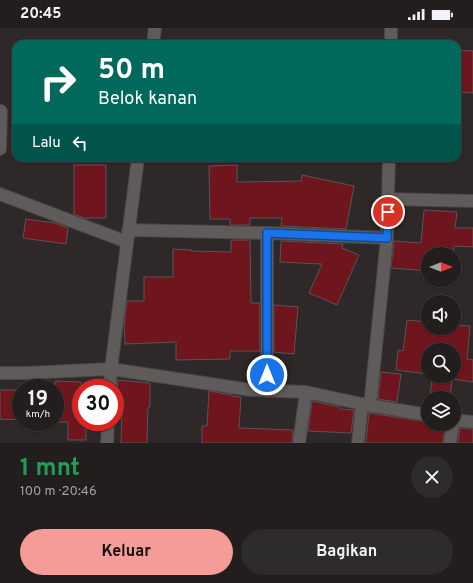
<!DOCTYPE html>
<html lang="id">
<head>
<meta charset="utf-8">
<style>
	:root { --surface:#221e1e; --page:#2e2b2b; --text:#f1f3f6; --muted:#a2a2a4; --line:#3f3c3c; --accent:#f59b98 }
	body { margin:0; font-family:Overpass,sans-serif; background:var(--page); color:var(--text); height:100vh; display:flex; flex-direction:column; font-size:15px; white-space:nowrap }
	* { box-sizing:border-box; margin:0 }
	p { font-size:13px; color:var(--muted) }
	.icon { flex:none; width:22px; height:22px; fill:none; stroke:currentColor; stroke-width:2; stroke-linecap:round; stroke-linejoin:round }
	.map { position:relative; height:415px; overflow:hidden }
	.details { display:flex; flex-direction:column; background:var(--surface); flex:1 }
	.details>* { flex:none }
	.hud { position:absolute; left:12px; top:12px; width:449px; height:122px; border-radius:12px; box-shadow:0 1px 3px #0004,0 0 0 1px var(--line); background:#00695c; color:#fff; overflow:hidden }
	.needle { width:26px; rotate:90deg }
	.controls { position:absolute; left:421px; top:219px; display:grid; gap:8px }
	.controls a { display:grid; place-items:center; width:40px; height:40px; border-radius:50%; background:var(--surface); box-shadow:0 1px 3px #0004,0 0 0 1px var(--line); font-size:20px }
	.speed { position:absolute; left:12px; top:351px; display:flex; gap:8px; font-size:20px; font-weight:700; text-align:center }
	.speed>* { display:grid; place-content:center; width:52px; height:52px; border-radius:50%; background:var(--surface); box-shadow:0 1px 3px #0004,0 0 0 1px var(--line); line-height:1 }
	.speed small { font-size:10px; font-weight:400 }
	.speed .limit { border:6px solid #d22; background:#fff; color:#111 }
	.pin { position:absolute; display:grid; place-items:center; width:34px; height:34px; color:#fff; margin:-17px; border:2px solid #fff; border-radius:50%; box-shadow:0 1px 4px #0007 }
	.me { position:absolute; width:44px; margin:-22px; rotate:0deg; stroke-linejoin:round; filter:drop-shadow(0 0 3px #0008) }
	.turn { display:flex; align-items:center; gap:14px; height:84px; padding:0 20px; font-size:18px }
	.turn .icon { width:52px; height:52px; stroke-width:2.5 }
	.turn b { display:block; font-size:28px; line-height:34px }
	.then { display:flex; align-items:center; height:38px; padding:0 20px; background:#0003; gap:8px; font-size:15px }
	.round { display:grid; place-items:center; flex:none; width:42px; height:42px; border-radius:21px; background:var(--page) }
	.overview { display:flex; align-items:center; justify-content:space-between; height:68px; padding:0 20px }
	h1 { font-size:24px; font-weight:700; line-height:30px; color:#1e9e55 }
	.action { display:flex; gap:8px; margin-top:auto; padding:8px 20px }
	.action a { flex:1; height:46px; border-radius:24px; background:var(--accent); color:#111; font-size:16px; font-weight:700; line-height:46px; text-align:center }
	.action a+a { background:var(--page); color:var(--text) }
	.status { display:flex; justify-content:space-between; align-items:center; height:28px; padding:0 20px; background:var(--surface); direction:ltr }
	.status svg { height:11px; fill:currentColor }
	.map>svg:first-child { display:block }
	.building { fill:#6e151d; stroke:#5b5454 }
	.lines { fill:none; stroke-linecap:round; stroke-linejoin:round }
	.street-casing { stroke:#494444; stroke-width:14 }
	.street { stroke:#5e5b5a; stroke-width:12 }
	.route-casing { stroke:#114b97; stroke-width:10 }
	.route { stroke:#1a73e8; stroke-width:7 }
</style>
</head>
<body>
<div class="status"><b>20:45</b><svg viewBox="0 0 49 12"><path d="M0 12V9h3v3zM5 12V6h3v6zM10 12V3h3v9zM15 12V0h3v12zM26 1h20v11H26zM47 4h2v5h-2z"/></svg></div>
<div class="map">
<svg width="473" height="415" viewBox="0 0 473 415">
	<rect width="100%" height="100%" fill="#2e2828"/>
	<path class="building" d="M457 22 473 23V65L457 64Z
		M74 137H106V190H84L74 186Z
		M237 137V154L301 153 302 147 354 158 346 201 281 198 282 190H250V197H230V191H210L209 138Z
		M424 182 457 184 455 200H473V219L454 218 453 226H428V243L391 240 394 213 421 215Z
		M26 191 55 195 68 200 66 216 23 210Z
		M231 212H250L251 275H260V323H230V331L176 332V314L125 316 124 297 127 273H144V249H173V221L192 222 191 223 231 224Z
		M281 213 343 216 342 220 359 227 337 277 309 265 322 236 280 234Z
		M274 277 298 279 294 326 274 324Z
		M407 292 428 294V300H454V297L470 298 467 331 473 332V354L452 351 450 370H430L432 348H454V322H428V346L396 342 398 322 403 323Z
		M381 344 401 346 397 374 378 371Z
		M118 352 150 355V379H148L147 415H121L122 378H115V365L117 361Z
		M55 353 81 354V394H86V412H68V394H55Z
		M0 362H21V392L0 391Z
		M209 363 232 367V368L241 369 239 400 293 402 292 415H202V398H207Z
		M312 373 340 379V381L354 382 351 405 308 403Z
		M369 385 428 394V396H445L443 415H366Z
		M460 400 473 401V415H458Z"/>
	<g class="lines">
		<g class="street-casing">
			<path id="street" d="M153 16 155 0
				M391 16V0
				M0 121 1 83
				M0 166 127 214
				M388 171 473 173
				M128 202 267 205 387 210
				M267 205V363
				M0 345H25L111 341 251 362 306 364 362 376 428 387
				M110 360 111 341 138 130
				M370 378 387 210 389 130
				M454 392 473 394
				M107 415 108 394
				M299 415 306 364
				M358 415 362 376
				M450 415 453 396"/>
		</g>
		<use href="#street" class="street"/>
	</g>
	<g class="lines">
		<g class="route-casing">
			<path id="route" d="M267 347V205L387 210 388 184"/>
		</g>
		<use href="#route" class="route"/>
	</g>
</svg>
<div class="controls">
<a><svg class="needle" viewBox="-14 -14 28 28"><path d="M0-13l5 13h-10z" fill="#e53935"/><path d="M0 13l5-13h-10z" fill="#a2a2a4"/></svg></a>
<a><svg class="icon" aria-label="sound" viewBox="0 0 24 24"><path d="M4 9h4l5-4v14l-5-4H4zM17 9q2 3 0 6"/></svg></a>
<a><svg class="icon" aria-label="search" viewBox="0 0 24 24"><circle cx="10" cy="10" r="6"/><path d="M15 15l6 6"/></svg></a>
<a><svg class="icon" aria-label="layers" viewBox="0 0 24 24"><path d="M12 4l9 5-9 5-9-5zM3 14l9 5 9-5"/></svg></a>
</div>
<div class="speed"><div>19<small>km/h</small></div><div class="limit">30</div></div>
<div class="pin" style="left:388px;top:184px;background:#d93025"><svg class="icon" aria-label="arrive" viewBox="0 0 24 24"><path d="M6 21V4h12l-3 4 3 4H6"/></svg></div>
<svg class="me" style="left:267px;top:347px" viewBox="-20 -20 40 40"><circle r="17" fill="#1a73e8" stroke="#fff" stroke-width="3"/><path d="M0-11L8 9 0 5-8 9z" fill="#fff"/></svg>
<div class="hud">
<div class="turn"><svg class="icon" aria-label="right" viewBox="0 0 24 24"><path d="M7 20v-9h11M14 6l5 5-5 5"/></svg><div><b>50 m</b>Belok kanan</div></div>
<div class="then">Lalu<svg class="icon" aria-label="left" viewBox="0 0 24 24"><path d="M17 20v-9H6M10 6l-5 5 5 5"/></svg></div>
</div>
</div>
<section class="details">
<div class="overview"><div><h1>1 mnt</h1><p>100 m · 20:46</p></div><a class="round"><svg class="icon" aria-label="close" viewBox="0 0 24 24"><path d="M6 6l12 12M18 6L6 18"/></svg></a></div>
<div class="action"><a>Keluar</a><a>Bagikan</a></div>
</section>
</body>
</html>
